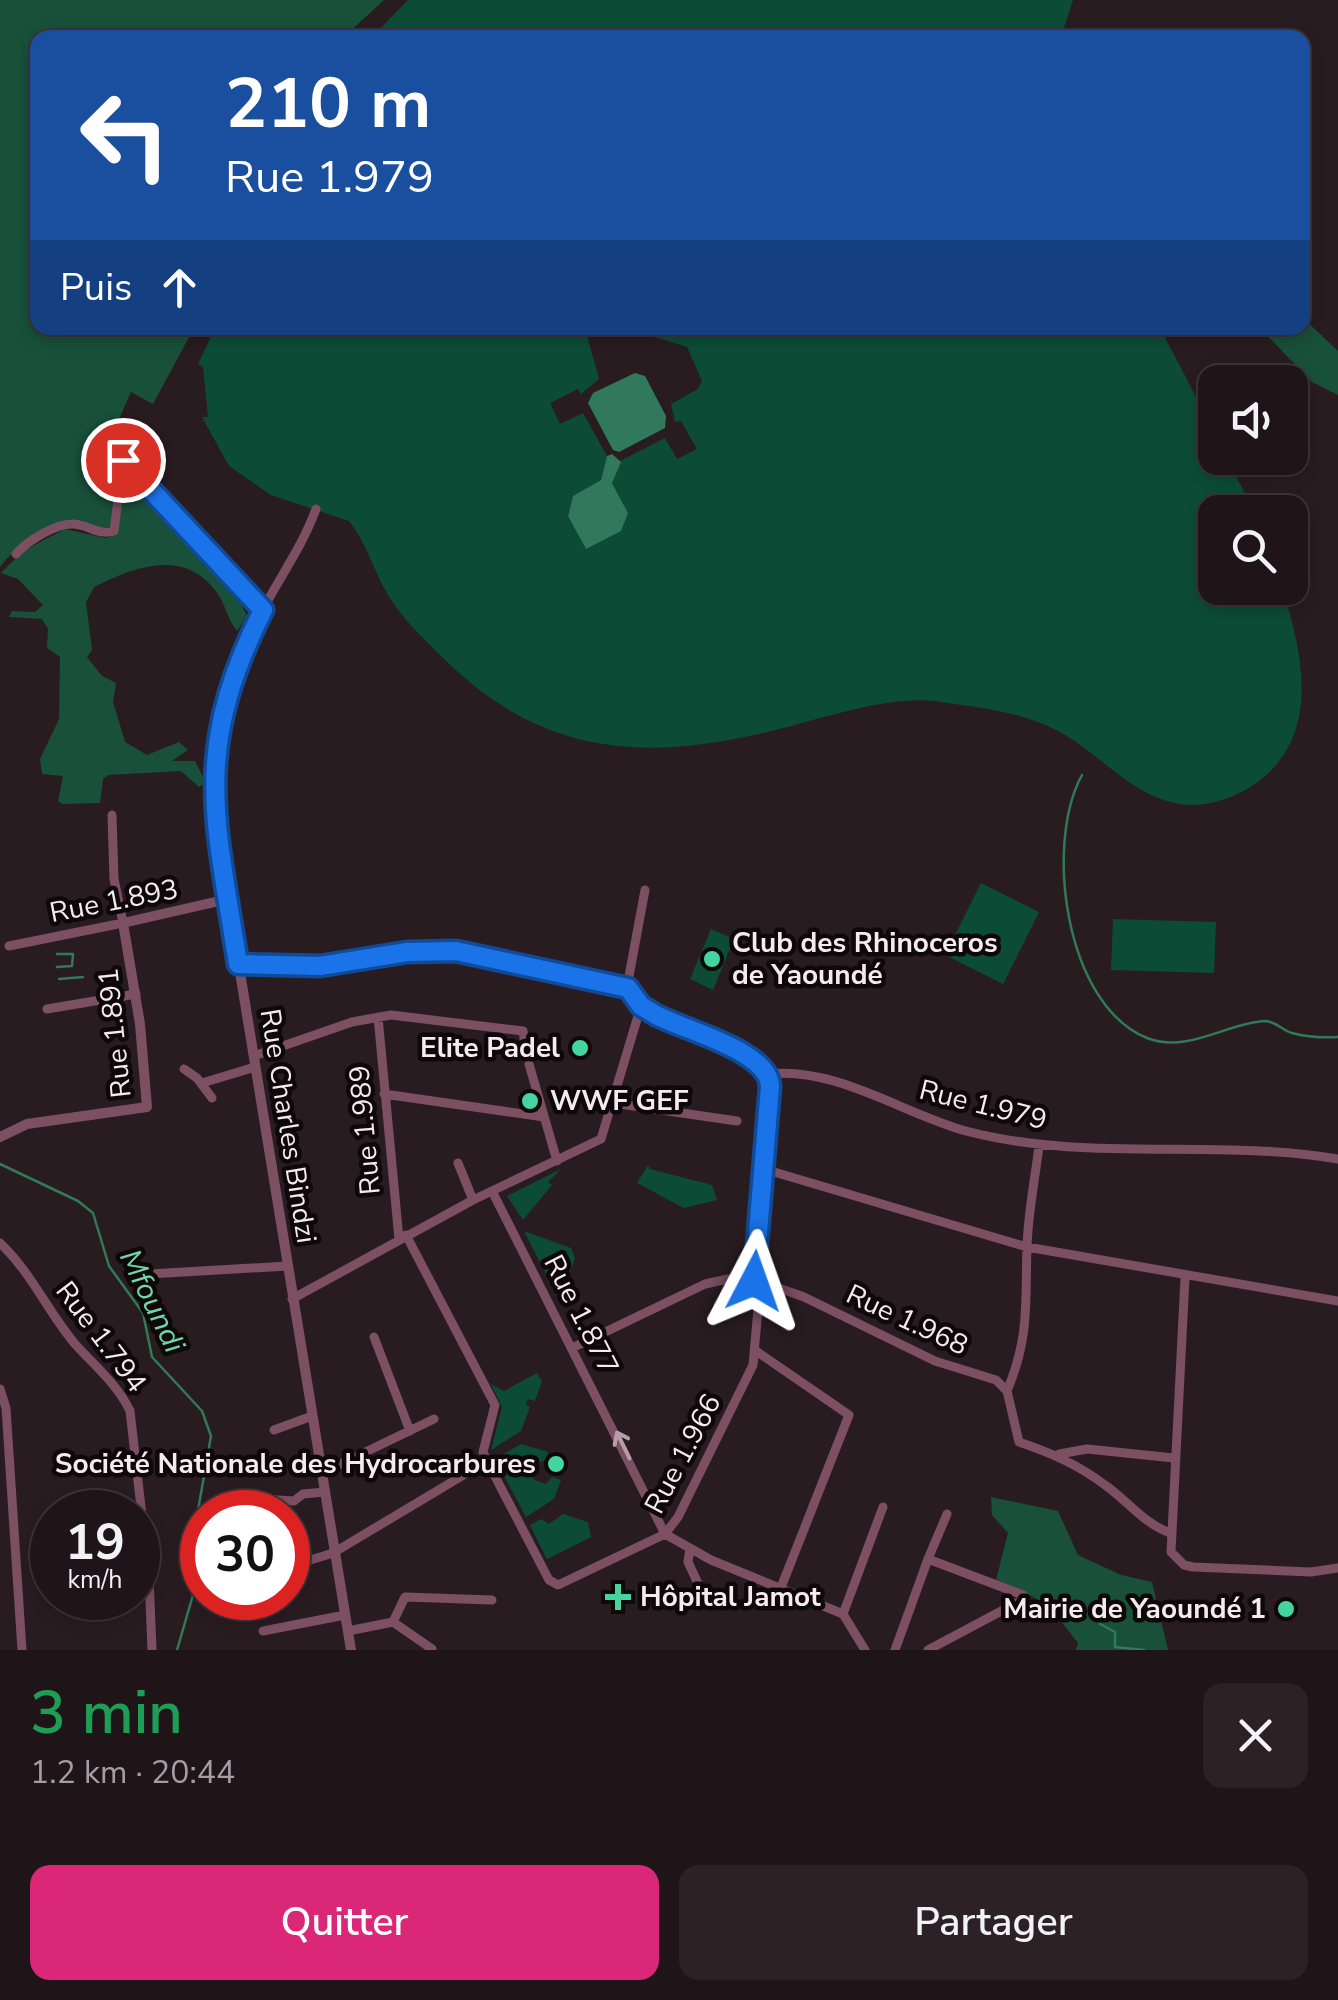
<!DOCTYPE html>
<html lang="fr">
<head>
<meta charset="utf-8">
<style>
	:root { --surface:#1f1519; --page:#2c2226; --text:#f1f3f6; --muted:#a19fa2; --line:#3c3438; --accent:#db2777 }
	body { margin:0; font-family:"Nunito Sans",sans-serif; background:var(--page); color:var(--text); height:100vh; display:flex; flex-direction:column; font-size:38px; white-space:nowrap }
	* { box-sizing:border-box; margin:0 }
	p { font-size:32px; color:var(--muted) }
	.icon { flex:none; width:55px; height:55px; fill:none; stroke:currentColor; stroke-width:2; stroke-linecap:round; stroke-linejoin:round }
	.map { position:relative; height:1650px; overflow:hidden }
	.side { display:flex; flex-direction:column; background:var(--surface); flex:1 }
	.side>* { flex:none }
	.top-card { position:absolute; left:30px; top:30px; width:1280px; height:305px; border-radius:20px; box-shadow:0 5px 15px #0003,0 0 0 2px var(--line); background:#1a4fa0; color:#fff; overflow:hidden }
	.tools { position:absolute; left:1198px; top:365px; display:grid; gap:20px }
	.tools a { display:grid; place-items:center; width:110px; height:110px; border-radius:20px; background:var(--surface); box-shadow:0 5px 15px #0003,0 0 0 2px var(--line); font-size:50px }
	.speed { position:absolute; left:30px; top:1490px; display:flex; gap:20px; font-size:50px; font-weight:700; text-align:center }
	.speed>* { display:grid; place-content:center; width:130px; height:130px; border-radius:50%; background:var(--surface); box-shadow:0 5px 15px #0003,0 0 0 2px var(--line); line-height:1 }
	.speed small { font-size:25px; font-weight:400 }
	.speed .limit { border:15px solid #d22; background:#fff; color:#111 }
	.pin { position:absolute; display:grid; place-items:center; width:85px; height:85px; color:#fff; margin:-42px; border:5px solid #fff; border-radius:50%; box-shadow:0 2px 10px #0007 }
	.me { position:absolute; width:110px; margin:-55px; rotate:4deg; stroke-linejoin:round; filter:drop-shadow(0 0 8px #0008) }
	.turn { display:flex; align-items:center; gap:35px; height:210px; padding:0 30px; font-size:45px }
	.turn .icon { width:130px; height:130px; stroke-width:2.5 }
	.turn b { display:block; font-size:70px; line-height:85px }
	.then { display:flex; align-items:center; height:95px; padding:0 30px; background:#0003; gap:20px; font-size:38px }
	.round { display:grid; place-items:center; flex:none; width:105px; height:105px; border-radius:20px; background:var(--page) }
	.head { display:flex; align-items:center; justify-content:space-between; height:170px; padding:0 30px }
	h1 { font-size:60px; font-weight:600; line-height:75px; color:#1e9e55 }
	.button { display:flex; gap:20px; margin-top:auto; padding:20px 30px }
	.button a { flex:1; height:115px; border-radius:20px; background:var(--accent); color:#fff; font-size:40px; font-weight:600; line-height:115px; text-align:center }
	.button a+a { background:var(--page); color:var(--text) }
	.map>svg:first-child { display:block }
	.green { fill:#0c4c36 }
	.forest { fill:#18503a }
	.water { fill:#31795c }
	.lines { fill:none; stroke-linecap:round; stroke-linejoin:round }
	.stream { stroke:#31795c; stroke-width:2.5 }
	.minor { stroke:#7c4f63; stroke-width:9 }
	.tertiary { stroke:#7c4f63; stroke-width:10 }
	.oneway { stroke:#b89da9 }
	.route-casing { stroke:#114b97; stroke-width:25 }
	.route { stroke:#1a73e8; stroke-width:18 }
	.poi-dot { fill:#45d49f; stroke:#0e080a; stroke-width:4 }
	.labels { text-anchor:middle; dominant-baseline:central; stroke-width:9; stroke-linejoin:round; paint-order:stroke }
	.street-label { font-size:28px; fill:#f5ebef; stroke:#0e080a }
	.poi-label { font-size:28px; font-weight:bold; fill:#f5ebef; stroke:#0e080a; text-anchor:start }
	.water-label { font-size:30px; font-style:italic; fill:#6ed6aa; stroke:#0e080a }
</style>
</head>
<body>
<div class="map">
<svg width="1338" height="1650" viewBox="0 0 1338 1650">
	<rect width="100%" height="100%" fill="#291c21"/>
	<path class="green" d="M408 0H1073L1061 37H372Z
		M215 328H585L599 379 581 394 578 389 550 403 560 424 583 413 607 456 601 480 573 496 568 515 586 549 628 513 612 483 618 462 665 438 677 459 697 449 681 421 675 422 671 404 698 389 702 381 687 347 626 328H1160L1215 433V458H1227L1254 512H1215V588H1282C1304 656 1322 740 1252 786 1232 799 1204 808 1180 804 1131 796 1101 754 1058 731 1020 711 976 707 934 701 885 695 812 722 763 733 632 763 535 752 437 652 421 636 404 620 392 601 375 576 368 545 349 521L271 495 229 466 202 417H208L203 367 198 364Z
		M981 883 1039 912 1003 984 945 955Z
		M1113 919 1216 922 1214 973 1111 970Z
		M711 929 734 939 713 990 690 979Z
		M648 1165 650 1169 712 1185 717 1200 684 1208 637 1183Z
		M561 1169 548 1182 552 1185 523 1220 507 1196Z
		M524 1231 571 1248 575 1258 559 1299Z
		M537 1373 542 1381 535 1401 528 1399 526 1404 530 1407 521 1431 491 1450 502 1407 491 1384 504 1391Z
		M521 1444 548 1452 545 1461 533 1463 530 1472 534 1480 546 1484 552 1477 561 1480 554 1499 526 1517 495 1459Z
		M563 1514 588 1522 591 1537 547 1559 530 1525 541 1519 549 1524Z"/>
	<path class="forest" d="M0 0H384L344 37 38 38V328H194L153 404 131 392 112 435 113 525C99 534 90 521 75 522 43 525 19 543 0 567Z
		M1303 318 1338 351V395L1312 382 1260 328H1302Z
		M125 475C154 499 172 528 197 556 215 576 236 590 247 616L237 631C227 619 225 602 215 590 183 548 133 567 94 587L86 602 92 650 87 657 102 676 116 683 113 702 125 742 147 755 179 742 188 750 172 761H195L206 783 199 787 181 771 108 775 103 779 100 803 62 804 58 801 63 776 42 774 40 759 59 719 60 657 47 648 48 629 42 619 9 617 12 611 35 612 43 605 18 579 1 573 23 551 65 529 105 538 117 534 121 477Z
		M991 1497 1058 1511 1078 1555 1121 1575 1152 1582 1168 1650H1076L1078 1643C1050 1606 1040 1597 996 1580L1008 1533 992 1515Z"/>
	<path class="water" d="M635 373 645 376 666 416 665 428 619 452 613 450 588 403 593 393Z
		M612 454 621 462 612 483 628 513 621 531 586 549 568 516 573 496 601 480 607 456Z"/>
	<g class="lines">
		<path class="stream" d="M1082 775C1044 844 1065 1005 1147 1038 1188 1054 1226 1023 1265 1021 1276 1021 1283 1031 1292 1033 1307 1037 1323 1038 1338 1037
			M57 954H73L72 966 57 967
			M59 979 83 977
			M0 1164 78 1201 93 1213 109 1266 143 1313 152 1357 202 1411 211 1436 197 1516 202 1555
			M1100 1624 1115 1632V1647L1144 1650
			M177 1650 202 1564"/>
		<path class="minor" d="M16 554C27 541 56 523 74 524 89 525 98 536 114 531L123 460 263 610
			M228 899C207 786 207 716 262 611 280 577 303 545 316 509
			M9 946 123 923 114 879 112 815
			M239 964 321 966 407 952 456 951 627 987 641 1006 655 1015 757 1059 770 1074
			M627 987 645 890
			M47 1009 136 994
			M378 1017 399 1239
			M254 1056 352 1022 391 1015 523 1031 525 1045
			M529 1064 557 1161
			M184 1069 197 1078 212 1098
			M770 1074C837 1067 904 1114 966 1131 1087 1163 1215 1138 1338 1159
			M202 1083 255 1067
			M384 1094 544 1117
			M613 1103 737 1121
			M458 1163 473 1200
			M764 1169 1027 1247 1338 1301
			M493 1193 665 1534
			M0 1243C31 1272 48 1312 75 1344 95 1366 117 1384 130 1411L149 1577 152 1650
			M149 1274 288 1266
			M1185 1278 1171 1552 1184 1565 1193 1567 1311 1572 1338 1568
			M292 1299 473 1200 601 1139 641 1006
			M374 1337 410 1431
			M572 1348 705 1284 728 1279 770 1285 804 1297 935 1361 996 1380 1007 1391 1019 1442C1051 1453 1077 1464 1105 1485 1128 1501 1143 1523 1170 1533
			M756 1351 849 1415 780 1590
			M0 1389 6 1408 22 1650
			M1007 1391C1030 1336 1025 1303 1027 1247 1028 1213 1035 1179 1039 1146
			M274 1430 312 1416
			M1059 1454 1087 1449 1174 1458
			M487 1461 549 1580 558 1585 665 1534 678 1517 753 1365 758 1309 755 1255 770 1074
			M322 1473 434 1419
			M228 1497 294 1501 303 1494 325 1492
			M665 1534 711 1560 843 1614 865 1650
			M690 1548 688 1562 702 1592
			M928 1559 947 1514
			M288 1567 333 1553 487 1461 483 1452 495 1405 406 1235
			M843 1614 883 1507
			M393 1622 432 1649
			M263 1631 345 1615
			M348 1631 393 1622 405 1597 492 1600
			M895 1650 928 1559 1023 1595 1022 1600 928 1650"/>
		<path class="tertiary" d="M0 1137 27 1124 147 1107 140 1024 123 923 228 899 351 1650"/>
	</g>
	<defs><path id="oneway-shaft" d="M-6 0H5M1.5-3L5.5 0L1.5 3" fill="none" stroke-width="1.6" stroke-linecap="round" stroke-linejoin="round" transform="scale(2.5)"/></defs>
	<use class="oneway" href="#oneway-shaft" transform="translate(623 1445) rotate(-116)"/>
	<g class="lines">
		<g class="route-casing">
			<path id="route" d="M123 460 263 610C192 751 215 817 238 964L320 966 407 952 456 951 628 988 641 1006 656 1015C686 1031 770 1051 770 1087L754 1281"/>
		</g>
		<use href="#route" class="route"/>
	</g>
	<g class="poi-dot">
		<circle cx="712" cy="959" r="10"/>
		<circle cx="580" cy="1048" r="10"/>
		<circle cx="530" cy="1101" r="10"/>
		<circle cx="556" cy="1464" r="10"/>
		<path d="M613 1582h10v10h10v10h-10v10h-10v-10h-10v-10h10z"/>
		<circle cx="1286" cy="1609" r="10"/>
	</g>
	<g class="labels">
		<g class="street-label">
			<text transform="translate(114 901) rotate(-11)">Rue 1.893</text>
			<text transform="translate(115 1033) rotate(-96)">Rue 1.891</text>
			<text transform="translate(983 1105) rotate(14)">Rue 1.979</text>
			<text transform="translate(288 1126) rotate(81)">Rue Charles Bindzi</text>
			<text transform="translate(365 1130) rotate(-95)">Rue 1.989</text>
			<text transform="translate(581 1315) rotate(63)">Rue 1.877</text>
			<text transform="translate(907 1320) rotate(25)">Rue 1.968</text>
			<text transform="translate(101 1337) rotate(53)">Rue 1.794</text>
			<text transform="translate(683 1454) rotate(-62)">Rue 1.966</text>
		</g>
		<g class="poi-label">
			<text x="732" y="943">Club des Rhinoceros<tspan x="732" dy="32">de Yaoundé</tspan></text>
			<text x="560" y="1048" text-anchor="end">Elite Padel</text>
			<text x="550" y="1101">WWF GEF</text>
			<text x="536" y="1464" text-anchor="end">Société Nationale des Hydrocarbures</text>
			<text x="640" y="1597">Hôpital Jamot</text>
			<text x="1266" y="1609" text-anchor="end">Mairie de Yaoundé 1</text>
		</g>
		<g class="water-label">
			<text transform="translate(152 1301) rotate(64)">Mfoundi</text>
		</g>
	</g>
</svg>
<div class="tools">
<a><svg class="icon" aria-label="sound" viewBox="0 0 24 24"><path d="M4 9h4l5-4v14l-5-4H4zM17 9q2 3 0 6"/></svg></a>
<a><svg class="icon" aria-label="search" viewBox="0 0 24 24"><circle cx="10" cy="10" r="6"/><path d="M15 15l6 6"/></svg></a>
</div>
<div class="speed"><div>19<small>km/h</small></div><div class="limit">30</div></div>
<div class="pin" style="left:123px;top:460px;background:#d93025"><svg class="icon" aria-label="arrive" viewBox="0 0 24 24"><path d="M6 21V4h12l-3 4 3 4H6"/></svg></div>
<svg class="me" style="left:754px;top:1281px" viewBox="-20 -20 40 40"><path d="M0-17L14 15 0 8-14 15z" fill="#1a73e8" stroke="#fff" stroke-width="4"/></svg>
<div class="top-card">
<div class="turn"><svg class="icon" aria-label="left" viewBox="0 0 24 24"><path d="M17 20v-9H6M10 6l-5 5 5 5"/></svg><div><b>210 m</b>Rue 1.979</div></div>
<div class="then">Puis<svg class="icon" aria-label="ahead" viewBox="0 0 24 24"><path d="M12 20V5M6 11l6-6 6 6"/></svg></div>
</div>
</div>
<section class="side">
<div class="head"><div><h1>3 min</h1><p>1.2 km · 20:44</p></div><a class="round"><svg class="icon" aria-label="close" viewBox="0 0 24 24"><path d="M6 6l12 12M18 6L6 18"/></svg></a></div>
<div class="button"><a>Quitter</a><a>Partager</a></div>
</section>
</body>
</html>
